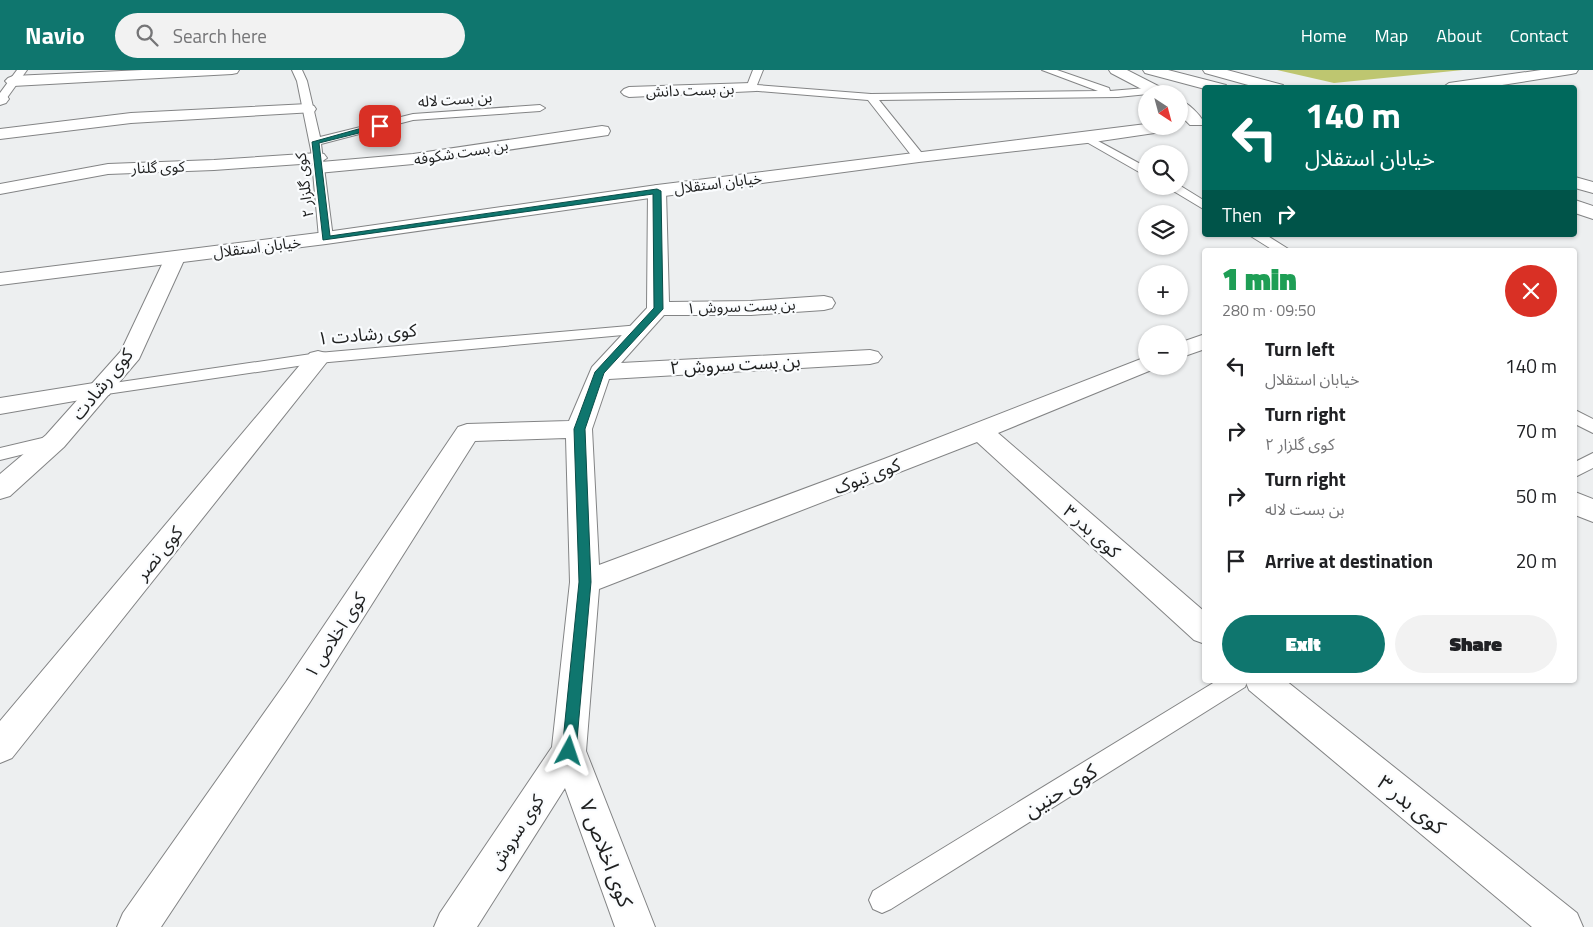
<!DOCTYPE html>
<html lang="en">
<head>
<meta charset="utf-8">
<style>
	:root { --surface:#fff; --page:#f2f2f2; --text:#202124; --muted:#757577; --accent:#0f766e }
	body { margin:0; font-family:"Titillium Web","Noto Sans Arabic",sans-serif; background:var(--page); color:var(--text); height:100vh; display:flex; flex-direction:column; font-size:19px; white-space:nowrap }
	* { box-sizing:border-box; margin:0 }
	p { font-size:16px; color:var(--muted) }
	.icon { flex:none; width:28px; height:28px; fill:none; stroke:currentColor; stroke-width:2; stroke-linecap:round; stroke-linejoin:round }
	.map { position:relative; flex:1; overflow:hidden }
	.drawer { position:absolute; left:1202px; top:178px; width:375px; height:435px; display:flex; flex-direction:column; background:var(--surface); border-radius:5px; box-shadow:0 1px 4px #0004 }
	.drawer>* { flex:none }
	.hud { position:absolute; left:1202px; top:15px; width:375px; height:152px; border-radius:5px; box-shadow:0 1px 4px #0004; background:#00695c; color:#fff; overflow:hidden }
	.needle { width:32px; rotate:144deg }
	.fabs { position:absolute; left:1138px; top:15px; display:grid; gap:10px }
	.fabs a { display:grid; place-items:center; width:50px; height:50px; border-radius:50%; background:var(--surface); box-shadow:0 1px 4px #0004; font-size:25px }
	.pin { position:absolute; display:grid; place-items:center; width:42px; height:42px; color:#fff; margin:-21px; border-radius:10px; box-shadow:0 2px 8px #0006 }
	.me { position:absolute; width:55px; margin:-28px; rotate:5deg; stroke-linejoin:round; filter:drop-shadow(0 0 4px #0008) }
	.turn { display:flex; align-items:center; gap:18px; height:105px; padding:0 20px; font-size:22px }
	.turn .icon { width:65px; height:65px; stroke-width:2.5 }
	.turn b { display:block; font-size:35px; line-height:42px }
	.then { display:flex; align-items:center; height:48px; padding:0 20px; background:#0003; gap:10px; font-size:19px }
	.round { display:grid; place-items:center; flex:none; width:52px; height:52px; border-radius:26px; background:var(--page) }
	.overview { display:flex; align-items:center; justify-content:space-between; height:85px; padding:0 20px }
	h1 { font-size:30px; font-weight:800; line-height:38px; color:#1e9e55 }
	.cta { display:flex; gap:10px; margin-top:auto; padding:10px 20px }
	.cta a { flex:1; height:58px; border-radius:30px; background:var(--accent); color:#fff; font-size:20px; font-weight:800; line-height:58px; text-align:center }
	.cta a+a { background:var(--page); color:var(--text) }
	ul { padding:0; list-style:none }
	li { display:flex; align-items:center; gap:15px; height:65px; padding:0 20px }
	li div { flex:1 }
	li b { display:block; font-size:19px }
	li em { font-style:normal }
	header { display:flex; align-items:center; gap:30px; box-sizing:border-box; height:70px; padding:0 25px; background:var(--accent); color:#fff }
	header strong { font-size:24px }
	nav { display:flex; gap:28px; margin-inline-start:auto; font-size:18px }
	.search { width:350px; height:45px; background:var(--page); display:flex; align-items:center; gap:12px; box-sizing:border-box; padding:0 18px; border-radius:28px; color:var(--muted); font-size:19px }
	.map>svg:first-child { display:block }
	.green { fill:#bec670 }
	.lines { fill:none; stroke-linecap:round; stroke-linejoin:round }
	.service-casing { stroke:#838485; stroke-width:2 }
	.minor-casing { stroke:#838485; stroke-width:2 }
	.tertiary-casing { stroke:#838485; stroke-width:2 }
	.secondary-casing { stroke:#838485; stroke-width:2 }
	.primary-casing { stroke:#838485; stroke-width:2 }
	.service { fill:#fff; fill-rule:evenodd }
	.minor { fill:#fff; fill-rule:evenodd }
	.tertiary { fill:#fff; fill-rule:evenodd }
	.secondary { fill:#fff; fill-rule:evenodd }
	.primary { fill:#fff; fill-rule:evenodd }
	.route { fill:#0f766e; stroke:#0a4d48 }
	.labels { text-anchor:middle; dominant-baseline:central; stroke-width:4.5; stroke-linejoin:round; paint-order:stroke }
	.far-street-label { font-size:15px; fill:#1e1f1f; stroke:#fafcfe }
	.street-label { font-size:18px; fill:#1e1f1f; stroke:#fafcfe }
	.near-street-label { font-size:21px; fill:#1e1f1f; stroke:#fafcfe }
</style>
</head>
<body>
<header>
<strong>Navio</strong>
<div class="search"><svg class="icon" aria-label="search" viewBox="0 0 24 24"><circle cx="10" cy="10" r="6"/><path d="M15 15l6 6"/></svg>Search here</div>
<nav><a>Home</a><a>Map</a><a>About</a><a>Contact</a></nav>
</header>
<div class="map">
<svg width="1593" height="857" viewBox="0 0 1593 857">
	<rect width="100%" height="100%" fill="#edeff0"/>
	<path class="green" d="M1277 0H1463L1334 13Z"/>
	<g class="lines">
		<g class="service-casing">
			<path id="service" d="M17 0H27L4 32 0 33V23Z
				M292 0H302L307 11 320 67 413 44 540 35 545 38 540 41 413 50 321 74 333 168 326 172 319 168 311 80 297 11Z
				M753 0H763L757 15 871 24 1098 21 1042 0H1057L1109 18 1110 21 1158 17 1163 20 1158 23 1118 27 879 30 925 87 919 91 915 90 868 30 747 20 746 18Z
				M1087 65 1146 97V106L1083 70 1081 68Z
				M1179 115 1205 131V140L1165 116Z
				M1249 165H1266L1290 180H1273Z
				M640 255 645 257 648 260 645 263 318 293 100 325 94 324 92 320 94 316 100 315 318 283Z
				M1575 340 1593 349V363L1575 354Z
				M55 365 61 367 64 371 61 375 0 390V378Z
				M1593 383V398L1575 407V392Z
				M1218 610H1248L1245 617 891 839 882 843 873 839 869 830 873 821Z"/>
		</g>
		<g class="minor-casing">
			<path id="minor" d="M143 0H239L237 3 232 4 13 16 8 14 5 11 8 8 13 6Z
				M751 13 756 15 759 18 756 21 629 27 624 25 621 22 624 19 629 17Z
				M0 25 7 26 9 29 6 33 0 35Z
				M308 34 314 36 316 39 314 42 131 53 0 69V59L131 43Z
				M602 56 608 57 610 61 608 65 413 94 318 103 312 102 309 98 315 93 214 100 108 104 0 124V114L108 94 214 90 318 83 324 84 327 88 321 92 413 84Z
				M657 115 663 117 666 121 669 232 751 231 824 226 832 228 835 233 832 238 824 240 751 245H664L621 293 870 280 878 282 882 287 878 292 870 294 609 309 592 359 599 495 884 389 1146 287V296H1156L1154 299 998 363 1205 542V574L1194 570 977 372 599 519 586 681 655 857H615L565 718 477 857H434L440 843 552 677 570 512 566 368 475 371 310 632 161 857H117L123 843 286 612 458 357 467 354 569 351 592 297 647 238 648 121 651 117Z
				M1205 264V279L1179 288V273Z
				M318 281 326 283 330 288 326 293 12 688 0 693V651L310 283Z
				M100 312 109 315 112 320 109 325 0 344V328Z
				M1575 422 1593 429V452L1575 445Z
				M1245 610H1285L1577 843 1583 857H1532L1249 620Z"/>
		</g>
		<g class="tertiary-casing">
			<path id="tertiary" d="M175 182 182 184 185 188 139 289 64 377 10 426 0 429V404L46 365 121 281 165 188 168 184Z"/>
		</g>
		<g class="secondary-casing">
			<path id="secondary" d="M1541 0H1578L1576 3 1571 4 1483 18H1442L1449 13Z
				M1146 54V56H1176L1174 59 1168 61 1087 73 919 92 657 127 326 174 0 215V203L326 162 657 115Z"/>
		</g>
		<g class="primary-casing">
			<path id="primary" d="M1109 0H1127L1168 21 1171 24H1151L1111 3Z
				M1143 0H1168L1226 15 1228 18 1205 19 1145 3Z
				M1203 0H1227L1283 15 1285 18H1259L1205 3Z
				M1179 30C1189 33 1199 44 1204 52L1202 55H1190L1179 44Z
				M1575 107 1593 112V123L1575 118Z
				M1575 130 1593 136V149L1575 143Z"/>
		</g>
		<use href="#service" class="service"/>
		<use href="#minor" class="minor"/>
		<use href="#tertiary" class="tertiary"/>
		<use href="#secondary" class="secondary"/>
		<use href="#primary" class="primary"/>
	</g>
	<path class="route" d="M380 53 383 54V57L319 73 330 166 657 119 661 121 663 239 604 303 585 359 591 512 576 681 574 686 569 688 564 686 562 681 579 512 574 359 595 302 654 238 653 124 323 170 312 72Z"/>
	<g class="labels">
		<g class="far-street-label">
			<text transform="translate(690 20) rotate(-2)">بن بست دانش</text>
			<text transform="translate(455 29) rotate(-4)">بن بست لاله</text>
			<text transform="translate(461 82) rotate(-9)">بن بست شکوفه</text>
			<text transform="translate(158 97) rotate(-2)">کوی گلنار</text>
			<text transform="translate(718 113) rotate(-7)">خیابان استقلال</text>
			<text transform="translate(304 115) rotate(-97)">کوی گلزار ۲</text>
			<text transform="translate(257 177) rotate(-7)">خیابان استقلال</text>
			<text transform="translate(741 236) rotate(-2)">بن بست سروش ۱</text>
		</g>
		<g class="street-label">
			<text transform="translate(367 264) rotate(-5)">کوی رشادت ۱</text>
			<text transform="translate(735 294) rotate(-3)">بن بست سروش ۲</text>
			<text transform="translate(102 314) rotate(-51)">کوی رشادت</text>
			<text transform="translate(867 406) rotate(-21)">کوی تبوک</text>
			<text transform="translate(1092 461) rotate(42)">کوی بدر ۳</text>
			<text transform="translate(159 483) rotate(-51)">کوی نصر</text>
			<text transform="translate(335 565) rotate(-57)">کوی اخلاص ۱</text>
			<text transform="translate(516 762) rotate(-57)">کوی سروش</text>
		</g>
		<g class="near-street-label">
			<text transform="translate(1060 720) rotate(-32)">کوی حنین</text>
			<text transform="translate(1412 734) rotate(39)">کوی بدر ۳</text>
			<text transform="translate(607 783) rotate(69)">کوی اخلاص ۷</text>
		</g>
	</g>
</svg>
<div class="fabs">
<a><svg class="needle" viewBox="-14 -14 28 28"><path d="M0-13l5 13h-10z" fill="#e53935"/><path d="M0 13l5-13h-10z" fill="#757577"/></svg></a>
<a><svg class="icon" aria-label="search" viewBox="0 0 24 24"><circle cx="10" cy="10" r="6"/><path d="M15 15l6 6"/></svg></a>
<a><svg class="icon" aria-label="layers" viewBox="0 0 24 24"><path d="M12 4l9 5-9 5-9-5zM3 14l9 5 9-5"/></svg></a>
<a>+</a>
<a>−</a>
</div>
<div class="pin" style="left:380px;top:56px;background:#d93025"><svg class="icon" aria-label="arrive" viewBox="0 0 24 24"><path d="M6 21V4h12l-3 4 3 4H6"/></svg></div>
<svg class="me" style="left:569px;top:681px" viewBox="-20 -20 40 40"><path d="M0-17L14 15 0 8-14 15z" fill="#0f766e" stroke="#fff" stroke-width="4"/></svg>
<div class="hud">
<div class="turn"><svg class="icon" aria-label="left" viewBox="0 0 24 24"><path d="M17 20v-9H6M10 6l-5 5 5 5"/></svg><div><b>140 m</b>خیابان استقلال</div></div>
<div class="then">Then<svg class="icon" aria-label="right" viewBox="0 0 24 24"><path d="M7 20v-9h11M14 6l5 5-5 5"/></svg></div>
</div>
<section class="drawer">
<div class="overview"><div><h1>1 min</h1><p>280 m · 09:50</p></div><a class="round" style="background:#d93025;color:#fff"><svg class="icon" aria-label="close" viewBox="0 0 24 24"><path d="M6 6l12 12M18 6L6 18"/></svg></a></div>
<ul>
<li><svg class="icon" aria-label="left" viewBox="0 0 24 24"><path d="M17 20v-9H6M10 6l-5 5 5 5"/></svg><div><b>Turn left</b><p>خیابان استقلال</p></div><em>140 m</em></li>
<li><svg class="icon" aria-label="right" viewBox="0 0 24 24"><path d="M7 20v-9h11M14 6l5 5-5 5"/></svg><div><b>Turn right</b><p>کوی گلزار ۲</p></div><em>70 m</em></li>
<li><svg class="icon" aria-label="right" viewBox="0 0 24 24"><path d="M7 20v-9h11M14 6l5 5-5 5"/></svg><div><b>Turn right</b><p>بن بست لاله</p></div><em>50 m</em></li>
<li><svg class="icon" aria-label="arrive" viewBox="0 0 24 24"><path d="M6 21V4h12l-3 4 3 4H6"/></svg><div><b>Arrive at destination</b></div><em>20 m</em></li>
</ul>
<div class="cta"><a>Exit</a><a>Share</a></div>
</section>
</div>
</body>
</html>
